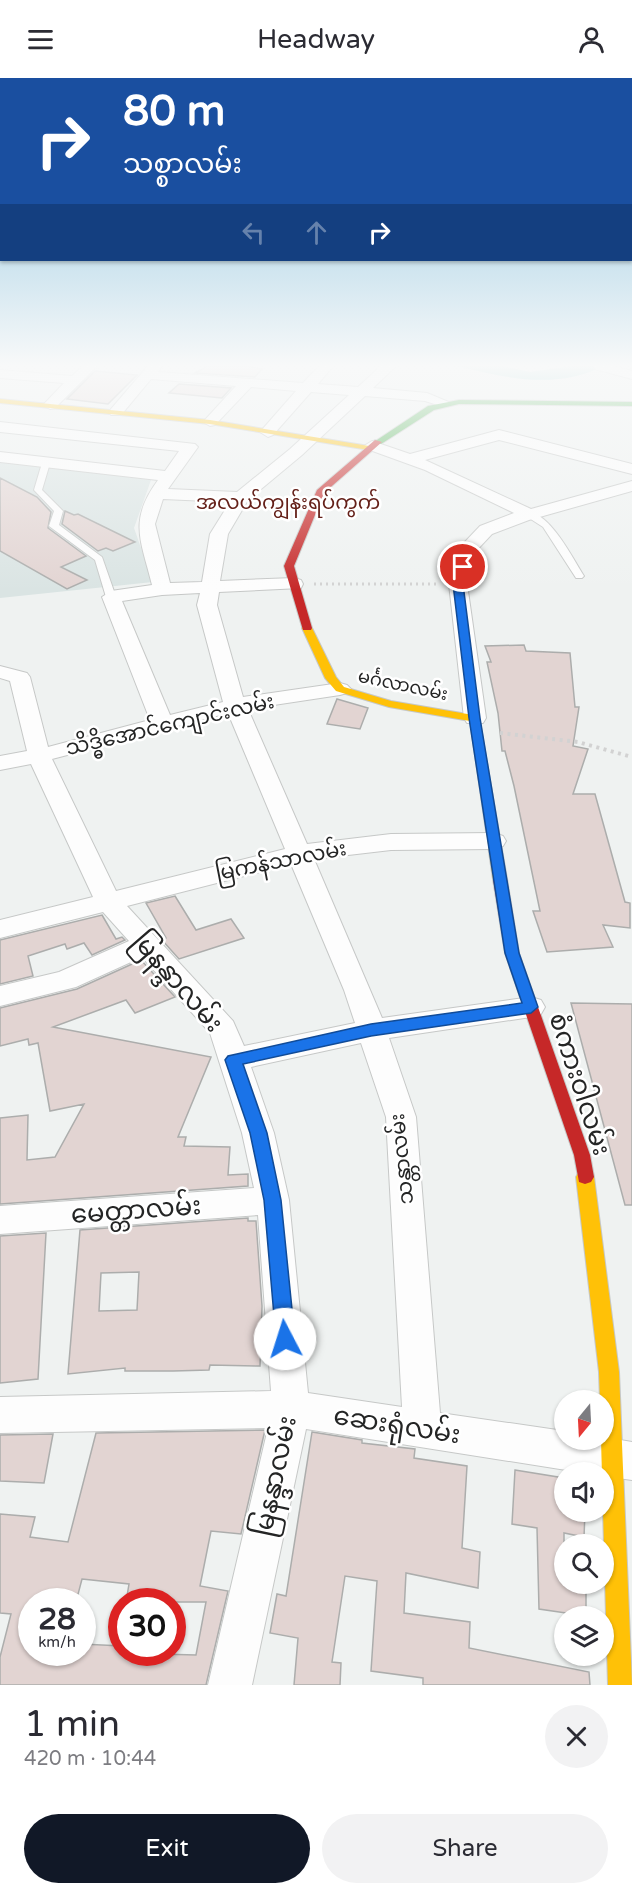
<!DOCTYPE html>
<html lang="en">
<head>
<meta charset="utf-8">
<style>
	:root { --surface:#fff; --page:#f2f2f3; --text:#2b2b33; --muted:#7c7c81; --accent:#111827 }
	body { margin:0; font-family:"Varela Round","Noto Sans Myanmar",sans-serif; background:var(--page); color:var(--text); height:100vh; display:flex; flex-direction:column; font-size:22px; white-space:nowrap }
	* { box-sizing:border-box; margin:0 }
	p { font-size:20px; color:var(--muted) }
	.icon { flex:none; width:33px; height:33px; fill:none; stroke:currentColor; stroke-width:2; stroke-linecap:round; stroke-linejoin:round }
	.map { position:relative; height:1607px; overflow:hidden }
	.details { display:flex; flex-direction:column; background:var(--surface); flex:1 }
	.details>* { flex:none }
	.guide { position:absolute; left:0px; top:0px; width:633px; height:183px; box-shadow:0 2px 4px #0004; background:#1a4fa0; color:#fff; overflow:hidden }
	.needle { width:39px; rotate:198deg }
	.fabs { position:absolute; left:554px; top:1312px; display:grid; gap:12px }
	.fabs a { display:grid; place-items:center; width:60px; height:60px; border-radius:50%; background:var(--surface); box-shadow:0 2px 4px #0004; font-size:30px }
	.speed { position:absolute; left:18px; top:1510px; display:flex; gap:12px; font-size:30px; font-weight:700; text-align:center }
	.speed>* { display:grid; place-content:center; width:78px; height:78px; border-radius:50%; background:var(--surface); box-shadow:0 2px 4px #0004; line-height:1 }
	.speed small { font-size:15px; font-weight:400 }
	.speed .limit { border:9px solid #d22; background:#fff; color:#111 }
	.pin { position:absolute; display:grid; place-items:center; width:51px; height:51px; color:#fff; margin:-26px; border:3px solid #fff; border-radius:50%; box-shadow:0 2px 6px #0007 }
	.me { position:absolute; width:66px; margin:-33px; rotate:355deg; stroke-linejoin:round; filter:drop-shadow(0 0 4px #0008) }
	.turn { display:flex; align-items:center; gap:21px; height:126px; padding:0 24px; font-size:27px }
	.turn .icon { width:78px; height:78px; stroke-width:2.5 }
	.turn b { display:block; font-size:42px; line-height:51px }
	.lanes { display:flex; align-items:center; height:57px; padding:0 24px; background:#0003; justify-content:center; gap:30px; direction:ltr }
	.lanes .off { opacity:.35 }
	.round { display:grid; place-items:center; flex:none; width:63px; height:63px; border-radius:32px; background:var(--page) }
	.head { display:flex; align-items:center; justify-content:space-between; height:102px; padding:0 24px }
	h1 { font-size:36px; font-weight:600; line-height:45px }
	.action { display:flex; gap:12px; margin-top:auto; padding:12px 24px }
	.action a { flex:1; height:69px; border-radius:36px; background:var(--accent); color:#fff; font-size:24px; font-weight:600; line-height:69px; text-align:center }
	.action a+a { background:var(--page); color:var(--text) }
	header { display:flex; justify-content:space-between; align-items:center; height:78px; padding:0 24px; background:var(--surface); font-size:27px; font-weight:600 }
	.map>svg:first-child { display:block }
	.built { fill:#dae4e3 }
	.water { fill:#84cecc }
	.building { fill:#e2d4d2; stroke:#acadac; stroke-width:1.5; fill-rule:evenodd }
	.lines { fill:none; stroke-linecap:round; stroke-linejoin:round }
	.lane-casing { stroke:#c6c8c7; stroke-width:2 }
	.street-casing { stroke:#c6c8c7; stroke-width:2 }
	.fast-casing { stroke:#c6c8c7; stroke-width:2 }
	.slow-casing { stroke:#c6c8c7; stroke-width:2 }
	.jam-casing { stroke:#c6c8c7; stroke-width:2 }
	.path-far1 { stroke:#d2d2d2; stroke-width:3; stroke-dasharray:2 4; stroke-linecap:butt }
	.path { stroke:#d2d2d2; stroke-width:4; stroke-dasharray:3 4.5; stroke-linecap:butt }
	.lane { fill:#fdfdfd; fill-rule:evenodd }
	.street { fill:#fdfdfd; fill-rule:evenodd }
	.fast { fill:#4caf50; fill-rule:evenodd }
	.slow { fill:#ffc107; fill-rule:evenodd }
	.jam { fill:#c62828; fill-rule:evenodd }
	.route { fill:#1a73e8; stroke:#114b97; stroke-width:1.5 }
	.labels { text-anchor:middle; dominant-baseline:central; stroke-width:5; stroke-linejoin:round; paint-order:stroke }
	.far-street-label { font-size:18px; fill:#242525; stroke:#fff }
	.far-quarter-label { font-size:20px; fill:#642019; stroke:#fff }
	.street-label { font-size:21px; fill:#242525; stroke:#fff }
	.near-street-label { font-size:26px; fill:#242525; stroke:#fff }
</style>
</head>
<body>
<header><svg class="icon" aria-label="menu" viewBox="0 0 24 24"><path d="M4 6h16M4 12h16M4 18h16"/></svg>Headway<svg class="icon" aria-label="person" viewBox="0 0 24 24"><circle cx="12" cy="8" r="4"/><path d="M4 21q1-7 8-7t8 7"/></svg></header>
<div class="map">
<svg width="632" height="1607" viewBox="0 0 632 1607">
	<rect width="100%" height="100%" fill="#eff2f1"/>
	<path class="built" d="M0 384 151 402 134 450 153 504 0 520Z"/>
	<path class="water" d="M458 288H502L530 294 572 288H603C557 312 505 300 458 288Z"/>
	<path class="building" d="M208 288H247L262 291 255 299 195 295Z
		M95 293 137 297 108 326 67 321Z
		M179 306 231 310 222 320 169 315Z
		M0 400 37 419 51 434 48 450 86 478 61 489 87 502 67 511 0 473Z
		M65 433 74 437 78 436 135 464 113 473 106 470 98 473 62 446Z
		M524 567 526 573 570 575 575 629H579L573 668 588 671 573 716H595L625 824 630 825V850L603 847 613 869 547 874 533 833H540L514 708 505 673H502L498 635 487 584H491L485 568Z
		M337 621 368 630 360 651 327 646Z
		M175 818 196 852 231 841 244 860 179 881 162 862 166 860 146 825Z
		M102 837 116 861 122 859 125 862 92 877 84 865 67 871 65 866 28 878 33 898 0 906V862Z
		M141 882 175 919 135 935 126 922 53 949 211 979 178 1059H186L184 1068 230 1069 228 1097 248 1096V1108L0 1126V1040L28 1037 27 1082 55 1079 84 1026 50 1033 38 965 29 967 28 961 0 968V930L77 911Z
		M571 925 632 926V1127H625Z
		M248 1140V1143H256L262 1228 260 1288 210 1287 209 1292 173 1293H125V1290L68 1296 80 1152ZM139 1194 137 1232 99 1233 101 1195Z
		M46 1155 38 1301 0 1305V1158Z
		M265 1352 241 1456 211 1453 200 1508 228 1513 206 1607H0V1579L11 1536 0 1535V1436L35 1439 30 1459 68 1464 96 1355ZM82 1501 129 1506 126 1524H206L196 1577 122 1575V1568L82 1566V1575H32V1524H76Z
		M312 1354 362 1362V1365L415 1371 414 1380 467 1388 462 1470 480 1474 478 1510 406 1495 404 1535 470 1544 469 1570 589 1594 590 1607H423V1600L371 1593 377 1503 345 1498 332 1584 341 1585 340 1607H294L298 1560 270 1555 277 1516 286 1518Z
		M53 1356 44 1405 0 1403V1357Z
		M515 1392 564 1400V1434H585L584 1459 564 1455V1506H586V1538L539 1531 537 1450 512 1446Z"/>
	<g class="lines">
		<g class="lane-casing">
			<path id="lane" d="M46 382 50 385 42 412 63 433 59 447 102 479 116 519 115 521 111 522 106 519 95 482 49 448 54 433 34 412 42 385Z
				M526 434C549 432 573 481 584 498L582 500H576L543 449 526 438Z"/>
		</g>
		<g class="street-casing">
			<path id="street" d="M83 288H97L55 330 50 331 43 327 64 305 0 300V292L72 298Z
				M148 288H162L158 294 303 305 319 288H333L318 306 358 309 381 288H396L373 310 427 315 451 325 444 329 425 323 365 318 302 377 248 422 228 456 220 503 294 500 301 502 303 506 301 510 219 514 217 527 243 619 340 605 347 607 351 611 347 615 340 617 248 631 307 766 391 756 494 755 503 758 506 763 503 768 494 771 391 772 314 781 382 940 531 919 541 922 545 929 541 936 531 939 389 960 416 1039 440 1335 564 1353V1362H603V1359L632 1364V1402L603 1398V1395H585L306 1351 252 1607H208L268 1350 0 1355V1319L271 1313 258 1137 0 1156V1128L254 1110 242 1055 210 955 142 879 76 909 0 928V908L59 894 129 863 103 834 0 860V842L93 819 31 686 0 692V678L27 673 10 603 0 600V588L27 595 30 599 48 669 150 642 102 519 111 513 152 507C141 462 128 443 158 402L0 384V374L165 393 179 373 0 354V344L195 366 198 369 168 411 237 414 290 371 349 317 311 314 273 357 268 359 260 354 296 313 251 309 215 347 210 348 203 344 236 308 151 301 121 337H111L109 334 111 331ZM163 421 230 424 210 456 202 504 170 505 155 446ZM200 515 197 527 223 624 170 637 122 523 162 517ZM228 635 285 771 116 813 52 681ZM291 786 344 912 355 945 244 968 233 943 127 828ZM361 965 386 1039 402 1329 308 1315 289 1122 274 1055 251 989Z
				M593 288H614L632 293V301L595 291Z
				M499 352 632 386V396L499 362 425 382 531 431 632 403V413L529 442 492 456 476 473 467 506 486 640 483 645H467L464 640 449 506 461 468 480 448 514 435 425 392 367 371 364 368 372 363 410 376Z"/>
		</g>
		<g class="fast-casing">
			<path id="fast" d="M459 322 632 324V328L459 326 434 332 381 366 374 364 428 328Z"/>
		</g>
		<g class="slow-casing">
			<path id="slow" d="M0 321 210 342 369 368 373 370 369 372 210 346 0 325Z
				M307 547 312 550 336 599 344 609 391 623 479 638 507 801 505 804H495L493 801 470 643 389 629 336 613 325 600 302 550Z
				M585 1092 591 1094 594 1099 619 1294 632 1607H608L601 1362H603V1323H600L599 1294 576 1099 579 1094Z"/>
		</g>
		<g class="jam-casing">
			<path id="jam" d="M375 362 382 364 324 415 294 488 312 550 311 552H303L284 488 317 412Z
				M500 797 507 801 519 875 590 1077 594 1099 591 1104 585 1106 579 1104 574 1077 505 875 493 801Z"/>
		</g>
		<path class="path-far1" d="M314 506H439"/>
		<path class="path" d="M500 655 578 664 632 679"/>
		<use href="#lane" class="lane"/>
		<use href="#street" class="street"/>
		<use href="#fast" class="fast"/>
		<use href="#slow" class="slow"/>
		<use href="#jam" class="jam"/>
	</g>
	<linearGradient id="sky" x2="0" y2="1"><stop stop-color="#80bedd"/><stop offset="0.56" stop-color="#f8f9f9"/><stop offset="1" stop-color="#f8f9f9" stop-opacity="0"/></linearGradient>
	<rect width="632" height="513" fill="url(#sky)"/>
	<path class="route" d="M459 487 467 489 463 506 480 640 519 875 538 929 531 935 371 958 243 986 267 1055 281 1122 295 1261 292 1268 285 1270 278 1268 276 1261 264 1122 250 1055 225 982 228 978 371 946 522 925 505 875 469 640 453 506Z"/>
	<g class="labels">
		<g class="far-street-label">
			<text transform="translate(403 607) rotate(12)">မင်္ဂလာလမ်း</text>
		</g>
		<g class="far-quarter-label">
			<text x="288" y="425">အလယ်ကျွန်းရပ်ကွက်</text>
		</g>
		<g class="street-label">
			<text transform="translate(170 647) rotate(-13)">သိဒ္ဓိအောင်ကျောင်းလမ်း</text>
			<text transform="translate(281 783) rotate(-11)">မြကန်သာလမ်း</text>
			<text transform="translate(402 1081) rotate(-96)">သန္တာလမ်း</text>
		</g>
		<g class="near-street-label">
			<text transform="translate(178 904) rotate(49)">မြနန္ဒာလမ်း</text>
			<text transform="translate(580 1006) rotate(72)">စံကားဝါလမ်း</text>
			<text transform="translate(136 1132) rotate(-4)">မေတ္တာလမ်း</text>
			<text transform="translate(397 1347) rotate(9)">ဆေးရုံလမ်း</text>
			<text transform="translate(275 1398) rotate(-78)">မြနန္ဒာလမ်း</text>
		</g>
	</g>
</svg>
<div class="fabs">
<a><svg class="needle" viewBox="-14 -14 28 28"><path d="M0-13l5 13h-10z" fill="#e53935"/><path d="M0 13l5-13h-10z" fill="#7c7c81"/></svg></a>
<a><svg class="icon" aria-label="sound" viewBox="0 0 24 24"><path d="M4 9h4l5-4v14l-5-4H4zM17 9q2 3 0 6"/></svg></a>
<a><svg class="icon" aria-label="search" viewBox="0 0 24 24"><circle cx="10" cy="10" r="6"/><path d="M15 15l6 6"/></svg></a>
<a><svg class="icon" aria-label="layers" viewBox="0 0 24 24"><path d="M12 4l9 5-9 5-9-5zM3 14l9 5 9-5"/></svg></a>
</div>
<div class="speed"><div>28<small>km/h</small></div><div class="limit">30</div></div>
<div class="pin" style="left:463px;top:489px;background:#d93025"><svg class="icon" aria-label="arrive" viewBox="0 0 24 24"><path d="M6 21V4h12l-3 4 3 4H6"/></svg></div>
<svg class="me" style="left:285px;top:1261px" viewBox="-20 -20 40 40"><circle r="19" fill="#fff"/><path d="M0-13L10 11 0 6-10 11z" fill="#1a73e8"/></svg>
<div class="guide">
<div class="turn"><svg class="icon" aria-label="right" viewBox="0 0 24 24"><path d="M7 20v-9h11M14 6l5 5-5 5"/></svg><div><b>80 m</b>သစ္စာလမ်း</div></div>
<div class="lanes"><svg class="icon off" aria-label="left" viewBox="0 0 24 24"><path d="M17 20v-9H6M10 6l-5 5 5 5"/></svg><svg class="icon off" aria-label="ahead" viewBox="0 0 24 24"><path d="M12 20V5M6 11l6-6 6 6"/></svg><svg class="icon" aria-label="right" viewBox="0 0 24 24"><path d="M7 20v-9h11M14 6l5 5-5 5"/></svg></div>
</div>
</div>
<section class="details">
<div class="head"><div><h1>1 min</h1><p>420 m · 10:44</p></div><a class="round"><svg class="icon" aria-label="close" viewBox="0 0 24 24"><path d="M6 6l12 12M18 6L6 18"/></svg></a></div>
<div class="action"><a>Exit</a><a>Share</a></div>
</section>
</body>
</html>
